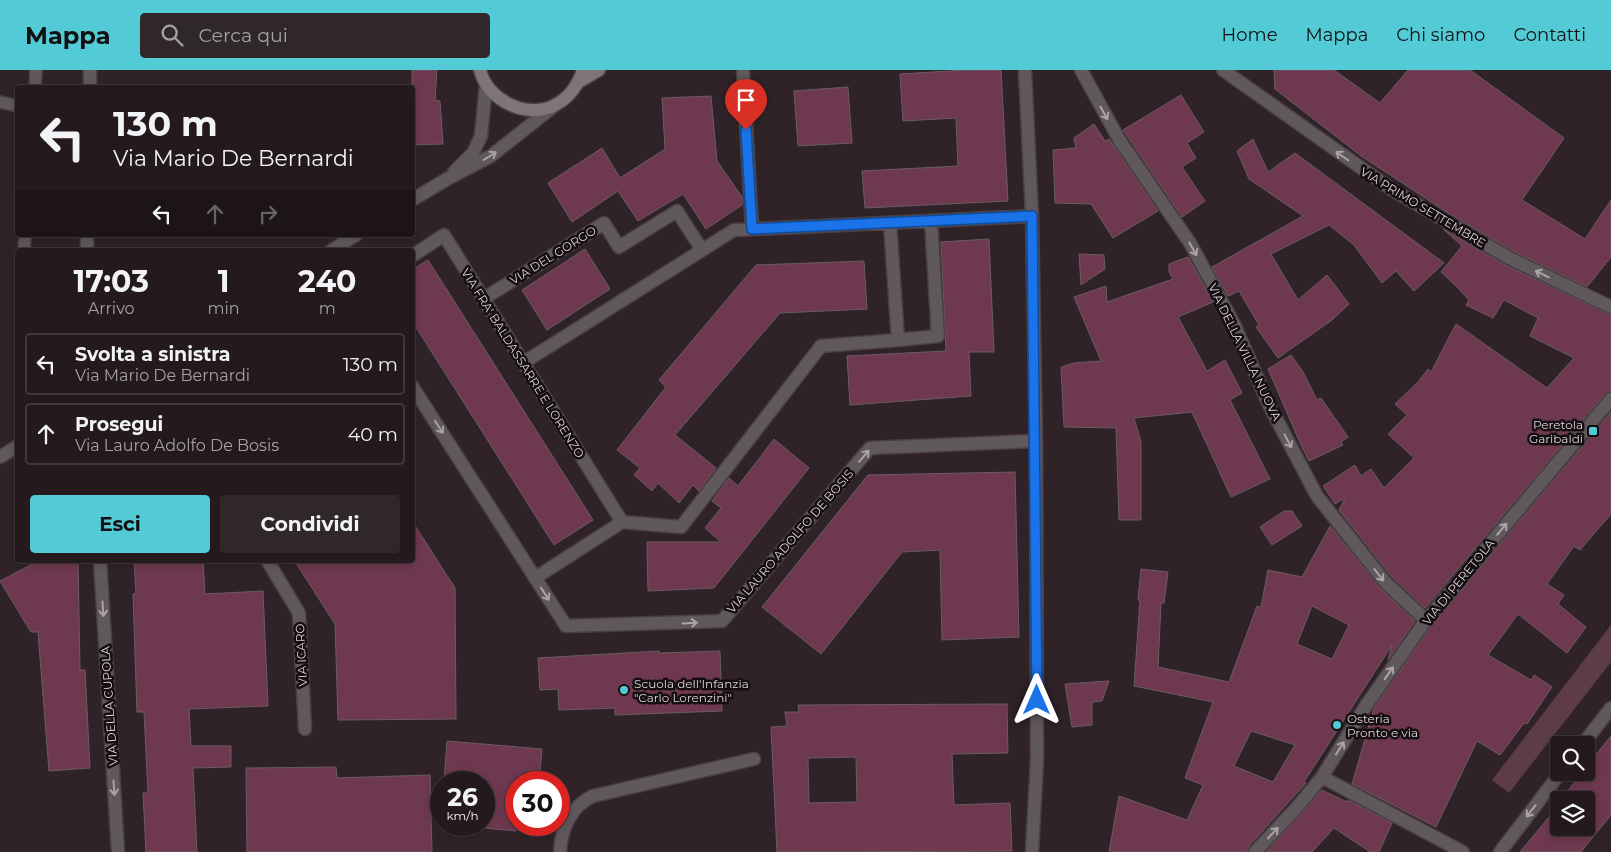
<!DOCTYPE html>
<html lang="it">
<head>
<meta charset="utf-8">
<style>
	:root { --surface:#241a1e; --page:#30272b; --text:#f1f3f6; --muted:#a3a1a4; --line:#41383c; --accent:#52cbd7 }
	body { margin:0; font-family:Montserrat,sans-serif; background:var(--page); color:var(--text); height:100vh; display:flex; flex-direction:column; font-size:19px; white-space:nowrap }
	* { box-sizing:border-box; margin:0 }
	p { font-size:16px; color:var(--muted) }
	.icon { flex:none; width:28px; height:28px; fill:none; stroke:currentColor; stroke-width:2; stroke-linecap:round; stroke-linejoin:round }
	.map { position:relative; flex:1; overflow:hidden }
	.details { position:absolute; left:15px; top:178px; width:400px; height:315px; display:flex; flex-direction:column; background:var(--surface); border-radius:5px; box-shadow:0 2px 8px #0003,0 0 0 1px var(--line) }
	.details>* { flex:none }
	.banner { position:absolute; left:15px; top:15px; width:400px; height:152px; border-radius:5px; box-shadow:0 2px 8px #0003,0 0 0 1px var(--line); background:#241a1e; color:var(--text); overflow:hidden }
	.controls { position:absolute; left:1550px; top:666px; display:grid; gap:10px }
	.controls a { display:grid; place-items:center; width:45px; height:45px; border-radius:5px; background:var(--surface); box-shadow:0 2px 8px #0003,0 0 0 1px var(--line); font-size:25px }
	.speed { position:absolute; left:430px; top:701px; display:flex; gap:10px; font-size:25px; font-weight:700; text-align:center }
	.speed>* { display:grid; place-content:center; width:65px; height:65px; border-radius:50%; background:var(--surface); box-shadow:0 2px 8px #0003,0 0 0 1px var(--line); line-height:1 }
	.speed small { font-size:12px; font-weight:400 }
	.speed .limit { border:8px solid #d22; background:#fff; color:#111 }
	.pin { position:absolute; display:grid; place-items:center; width:42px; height:42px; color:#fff; margin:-51px -21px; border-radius:50% 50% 50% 0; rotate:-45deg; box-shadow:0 0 5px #0007 }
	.pin .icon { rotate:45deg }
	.me { position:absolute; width:55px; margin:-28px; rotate:0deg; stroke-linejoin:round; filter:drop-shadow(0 0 4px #0008) }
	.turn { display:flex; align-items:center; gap:18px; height:105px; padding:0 15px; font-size:22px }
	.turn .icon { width:65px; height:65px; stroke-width:2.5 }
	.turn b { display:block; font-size:35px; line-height:42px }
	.lanes { display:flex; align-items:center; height:48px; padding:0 15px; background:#0003; justify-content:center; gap:25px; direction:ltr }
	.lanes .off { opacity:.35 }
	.eta { display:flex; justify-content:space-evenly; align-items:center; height:85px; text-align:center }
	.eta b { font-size:30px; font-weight:700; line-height:35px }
	.button { display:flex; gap:10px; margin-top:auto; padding:10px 15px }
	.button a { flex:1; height:58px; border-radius:5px; background:var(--accent); color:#111; font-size:20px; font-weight:700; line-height:58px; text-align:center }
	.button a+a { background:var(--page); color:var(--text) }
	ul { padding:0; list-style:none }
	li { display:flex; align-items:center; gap:15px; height:62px; margin:0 10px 8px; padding:0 5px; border:2px solid var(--line); border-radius:5px }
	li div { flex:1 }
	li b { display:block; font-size:19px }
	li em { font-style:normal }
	header { display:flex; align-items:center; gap:30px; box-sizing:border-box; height:70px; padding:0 25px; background:var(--accent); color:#111 }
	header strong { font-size:24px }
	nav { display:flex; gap:28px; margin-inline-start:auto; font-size:18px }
	.search { width:350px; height:45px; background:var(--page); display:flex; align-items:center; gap:12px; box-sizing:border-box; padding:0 18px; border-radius:5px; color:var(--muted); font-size:19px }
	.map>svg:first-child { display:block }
	.green { fill:#5d3b49 }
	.building { fill:#6e3950; stroke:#6b5c62; fill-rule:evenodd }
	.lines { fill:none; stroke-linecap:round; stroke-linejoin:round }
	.lane-casing { stroke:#4c3f44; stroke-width:14 }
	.street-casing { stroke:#4c3f44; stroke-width:15 }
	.secondary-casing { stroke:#4c3f44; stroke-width:15 }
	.lane { stroke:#60595b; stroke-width:11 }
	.street { stroke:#60595b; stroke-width:12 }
	.secondary { stroke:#7f7578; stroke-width:12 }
	.oneway { stroke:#aba3a5 }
	.route-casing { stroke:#114b97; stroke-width:12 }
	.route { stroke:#1a73e8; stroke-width:9 }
	.poi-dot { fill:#52cbd7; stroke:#140e10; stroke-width:2 }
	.labels { text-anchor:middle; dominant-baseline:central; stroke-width:5; stroke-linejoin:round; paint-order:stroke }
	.street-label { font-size:12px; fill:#ddd4d7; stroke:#140e10 }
	.poi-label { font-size:12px; fill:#ddd4d7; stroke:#140e10; text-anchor:start }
</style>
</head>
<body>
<header>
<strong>Mappa</strong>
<div class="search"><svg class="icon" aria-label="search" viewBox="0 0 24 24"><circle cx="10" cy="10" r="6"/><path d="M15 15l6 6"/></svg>Cerca qui</div>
<nav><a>Home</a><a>Mappa</a><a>Chi siamo</a><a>Contatti</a></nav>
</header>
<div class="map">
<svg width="1611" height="782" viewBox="0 0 1611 782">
	<rect width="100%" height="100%" fill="#302328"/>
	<path class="green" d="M1611 555V592L1509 723 1492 710Z"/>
	<path class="building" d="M412 0H437L435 30 440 31 443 74 412 75Z
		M965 0H1001L1008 131 865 138 862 101 958 96 956 48 903 51 900 4Z
		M1274 0H1334L1380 33 1408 0H1470L1564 68 1522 130 1585 169 1611 130V187L1587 217 1513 181 1445 141 1361 86 1275 19Z
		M848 17 852 73 798 76 794 21Z
		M1181 25 1204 62 1187 73 1196 88 1182 97 1205 131 1182 147 1123 60Z
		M711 26 717 91 742 127V135L706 159 683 124 638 151 618 121 572 152 548 113 602 78 620 108 665 79 662 28Z
		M1094 54 1105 71 1109 69 1158 141 1113 168 1091 134 1055 133 1053 80 1076 78 1074 68Z
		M1253 69 1268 102 1295 83 1444 193 1414 221 1396 201 1382 213 1354 175 1329 155 1271 184 1298 230 1327 205 1349 234 1332 250 1278 288 1256 257 1259 255 1239 221 1228 226 1212 197 1303 146 1249 109 1237 81Z
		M1443 159 1505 195 1611 245V321L1605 324 1425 538 1391 506 1339 440 1345 428 1335 434 1323 416 1355 395 1361 406 1371 399 1384 418 1414 388 1388 364 1407 345 1395 334 1418 312 1428 299 1431 302 1456 254 1547 318 1574 288 1530 266 1538 248 1504 230 1493 248 1466 235 1469 230 1457 217 1441 202 1462 176Z
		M989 169 994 282H969L971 326 850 335 847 286 946 281 941 172Z
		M585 179 610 219 547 260 522 220Z
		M1079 184 1104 185 1105 199 1081 215Z
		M1188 187 1213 232 1178 247 1207 301 1225 290 1242 323 1230 330 1270 409 1231 427 1192 342 1134 348 1141 372V450H1119L1116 358 1064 357 1061 297 1074 293 1101 291 1074 227 1106 216 1107 232 1173 209 1169 202V194Z
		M428 190 593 450 554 475 412 251V200Z
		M864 191 867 239 780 243 675 365 716 398 699 421 693 415 679 433 658 413 652 421 634 405 640 398 617 380 666 317 659 310 756 195Z
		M1291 285 1303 302 1317 330 1321 328 1348 367 1341 372 1343 375 1309 391 1301 375 1268 299Z
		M1611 342V444L1580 480 1574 476 1547 514 1564 525 1558 534 1586 557 1567 583 1518 544 1488 585 1531 610 1534 605 1552 617 1527 654 1524 653 1500 685 1477 671 1436 757 1352 714 1374 638 1432 555Z
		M774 369 809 398 714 518 648 521 647 472H721L705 458 721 438 712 431 729 408 738 416Z
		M1015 402 1019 567 942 570 940 480 902 482 821 584 762 537 868 405Z
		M1284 441H1292L1302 456 1272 475 1260 457Z
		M412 451 455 518 456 649 338 650 335 554 294 490H412Z
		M1330 456 1379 517 1415 551 1388 590 1392 575 1304 712 1306 713 1249 776 1247 782H1109L1119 726 1187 750 1203 715 1185 708 1213 632 1134 616 1140 531 1138 530 1141 499 1168 502 1164 533H1161L1158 597 1229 612 1257 536 1261 537 1268 500 1302 507ZM1312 536 1349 555 1332 589 1297 574ZM1251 661 1295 675 1273 712 1234 696Z
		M40 490H78L80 600H85L90 698 49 701 38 562H31L0 511Z
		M134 490H203L205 524 263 521 268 636 189 639 191 676H231V697L193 698 197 782H146L143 723H148L144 642H137L133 524H136Z
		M659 581V583L720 581 722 641 615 645V638L559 640 558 619 540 620 538 588Z
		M1109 611 1102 631 1092 632V655L1072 657 1065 614Z
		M1007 634 1008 683 952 684 954 735 1010 733 1012 781 777 782 771 657 787 656 785 642H799L798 635ZM856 687 857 732 809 733 808 688Z
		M1611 666V745L1581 782H1520L1559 735V758H1586V730H1561L1582 702H1586V697Z
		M447 671 542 679 539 712H516V761L484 758V712H444Z
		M336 697 337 708 430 705 432 782H247L246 698Z
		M1322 720 1347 732 1348 730 1392 753 1379 782H1370L1334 758 1312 782H1266Z"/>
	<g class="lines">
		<g class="lane-casing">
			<path id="lane" d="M35 18 36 0
				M0 32 18 36
				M24 180 25 165"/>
		</g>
		<g class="street-casing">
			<path id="street" d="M743 0 752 159
				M1025 0 1032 146 1036 371 1037 690 1032 782
				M1081 0 1120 71 1190 173 1234 254 1269 335 1317 426 1385 512 1426 550
				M1223 0 1391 119 1509 188 1611 237
				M90 18V0
				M454 102 473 83 481 66 486 15
				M412 130 447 109 491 86 554 36
				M890 153 898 270 938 266 931 151
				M87 180V165
				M332 180 356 165
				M412 186 444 165 622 452
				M483 229 604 153 619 177 677 141 702 180
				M523 293 734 160 1032 146
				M412 316 566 556 722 551 870 378 1036 371
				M0 387 18 376
				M100 490 118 782
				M267 490 299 543 305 659
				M535 508 622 452 681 457 821 276 898 270
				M1582 675 1611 638
				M1322 707 1463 782
				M560 782C561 759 571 736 593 726L754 689
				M1255 782 1298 736 1322 707 1367 634 1426 550 1611 329
				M1500 782 1561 702"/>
		</g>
		<g class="secondary-casing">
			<path id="secondary" d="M480 0C487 30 527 50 555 35 569 28 578 15 583 0
				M577 13 599 0"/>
		</g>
		<use href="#lane" class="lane"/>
		<use href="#street" class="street"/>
		<use href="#secondary" class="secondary"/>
	</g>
	<defs><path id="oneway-shaft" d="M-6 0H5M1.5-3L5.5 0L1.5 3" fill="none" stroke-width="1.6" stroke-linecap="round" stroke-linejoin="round" transform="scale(1.25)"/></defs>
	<g class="oneway">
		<use href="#oneway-shaft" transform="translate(1104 43) rotate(61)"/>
		<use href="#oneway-shaft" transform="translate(490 86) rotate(-32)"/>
		<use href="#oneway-shaft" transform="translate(1342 86) rotate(-145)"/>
		<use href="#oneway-shaft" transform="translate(1193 179) rotate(61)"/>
		<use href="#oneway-shaft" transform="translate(1542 204) rotate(-154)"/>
		<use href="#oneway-shaft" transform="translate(439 357) rotate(57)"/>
		<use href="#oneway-shaft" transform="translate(1288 371) rotate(62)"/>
		<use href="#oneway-shaft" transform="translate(864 386) rotate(-49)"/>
		<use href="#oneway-shaft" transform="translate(1502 459) rotate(-50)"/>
		<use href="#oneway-shaft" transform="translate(1379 505) rotate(52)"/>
		<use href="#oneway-shaft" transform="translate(545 524) rotate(58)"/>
		<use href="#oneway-shaft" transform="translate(103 539) rotate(86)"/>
		<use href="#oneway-shaft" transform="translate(690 553) rotate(-3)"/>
		<use href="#oneway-shaft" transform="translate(1389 603) rotate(-55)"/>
		<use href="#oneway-shaft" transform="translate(1340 678) rotate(-58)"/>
		<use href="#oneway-shaft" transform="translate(114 718) rotate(86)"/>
		<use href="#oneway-shaft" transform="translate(1531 741) rotate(128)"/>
		<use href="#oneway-shaft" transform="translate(1273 763) rotate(-47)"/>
	</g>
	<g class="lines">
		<g class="route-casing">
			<path id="route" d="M746 60 752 159 1032 146 1037 630"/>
		</g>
		<use href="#route" class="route"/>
	</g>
	<g class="poi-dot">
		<rect x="1588" y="356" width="10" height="10" rx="2.5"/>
		<circle cx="624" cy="620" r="5"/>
		<circle cx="1337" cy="655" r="5"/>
	</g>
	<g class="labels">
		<g class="street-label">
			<text transform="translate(1423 137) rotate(31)">VIA PRIMO SETTEMBRE</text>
			<text transform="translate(553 185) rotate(-32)">VIA DEL GORGO</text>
			<text transform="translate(1245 282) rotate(64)">VIA DELLA VILLA NUOVA</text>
			<text transform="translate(523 293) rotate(58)">VIA FRA' BALDASSARRE E LORENZO</text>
			<text transform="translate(790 471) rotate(-49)">VIA LAURO ADOLFO DE BOSIS</text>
			<text transform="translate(1458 512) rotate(-51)">VIA DI PERETOLA</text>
			<text transform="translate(301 585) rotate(-93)">VIA ICARO</text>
			<text transform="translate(109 636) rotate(-94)">VIA DELLA CUPOLA</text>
		</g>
		<g class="poi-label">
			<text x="1583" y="354" text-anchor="end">Peretola<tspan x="1583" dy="14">Garibaldi</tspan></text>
			<text x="634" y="613">Scuola dell'Infanzia<tspan x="634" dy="14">"Carlo Lorenzini"</tspan></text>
			<text x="1347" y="648">Osteria<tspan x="1347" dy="14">Pronto e via</tspan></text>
		</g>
	</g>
</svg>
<div class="controls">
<a><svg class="icon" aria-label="search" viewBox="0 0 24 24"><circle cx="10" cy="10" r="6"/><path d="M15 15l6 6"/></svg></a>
<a><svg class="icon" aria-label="layers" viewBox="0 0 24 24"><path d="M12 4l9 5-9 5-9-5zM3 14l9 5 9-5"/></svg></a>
</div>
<div class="speed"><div>26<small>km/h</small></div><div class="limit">30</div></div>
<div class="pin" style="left:746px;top:60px;background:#d93025"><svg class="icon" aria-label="arrive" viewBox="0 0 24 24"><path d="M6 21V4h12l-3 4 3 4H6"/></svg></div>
<svg class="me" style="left:1037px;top:630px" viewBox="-20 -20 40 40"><path d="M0-17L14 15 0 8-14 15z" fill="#1a73e8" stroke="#fff" stroke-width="4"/></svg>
<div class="banner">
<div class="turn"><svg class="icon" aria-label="left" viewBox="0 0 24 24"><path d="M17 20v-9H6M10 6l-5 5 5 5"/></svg><div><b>130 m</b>Via Mario De Bernardi</div></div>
<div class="lanes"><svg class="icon" aria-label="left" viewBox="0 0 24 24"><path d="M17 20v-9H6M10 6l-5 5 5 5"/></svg><svg class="icon off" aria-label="ahead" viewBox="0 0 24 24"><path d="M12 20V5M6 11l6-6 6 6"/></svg><svg class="icon off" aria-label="right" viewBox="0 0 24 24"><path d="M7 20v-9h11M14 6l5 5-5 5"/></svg></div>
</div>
<section class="details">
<div class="eta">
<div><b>17:03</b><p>Arrivo</p></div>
<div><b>1</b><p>min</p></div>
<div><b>240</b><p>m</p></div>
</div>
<ul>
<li><svg class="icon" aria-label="left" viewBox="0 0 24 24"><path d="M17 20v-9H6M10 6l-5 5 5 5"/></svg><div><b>Svolta a sinistra</b><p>Via Mario De Bernardi</p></div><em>130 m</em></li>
<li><svg class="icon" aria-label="ahead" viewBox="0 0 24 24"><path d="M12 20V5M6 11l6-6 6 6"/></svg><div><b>Prosegui</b><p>Via Lauro Adolfo De Bosis</p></div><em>40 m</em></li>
</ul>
<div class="button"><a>Esci</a><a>Condividi</a></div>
</section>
</div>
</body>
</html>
